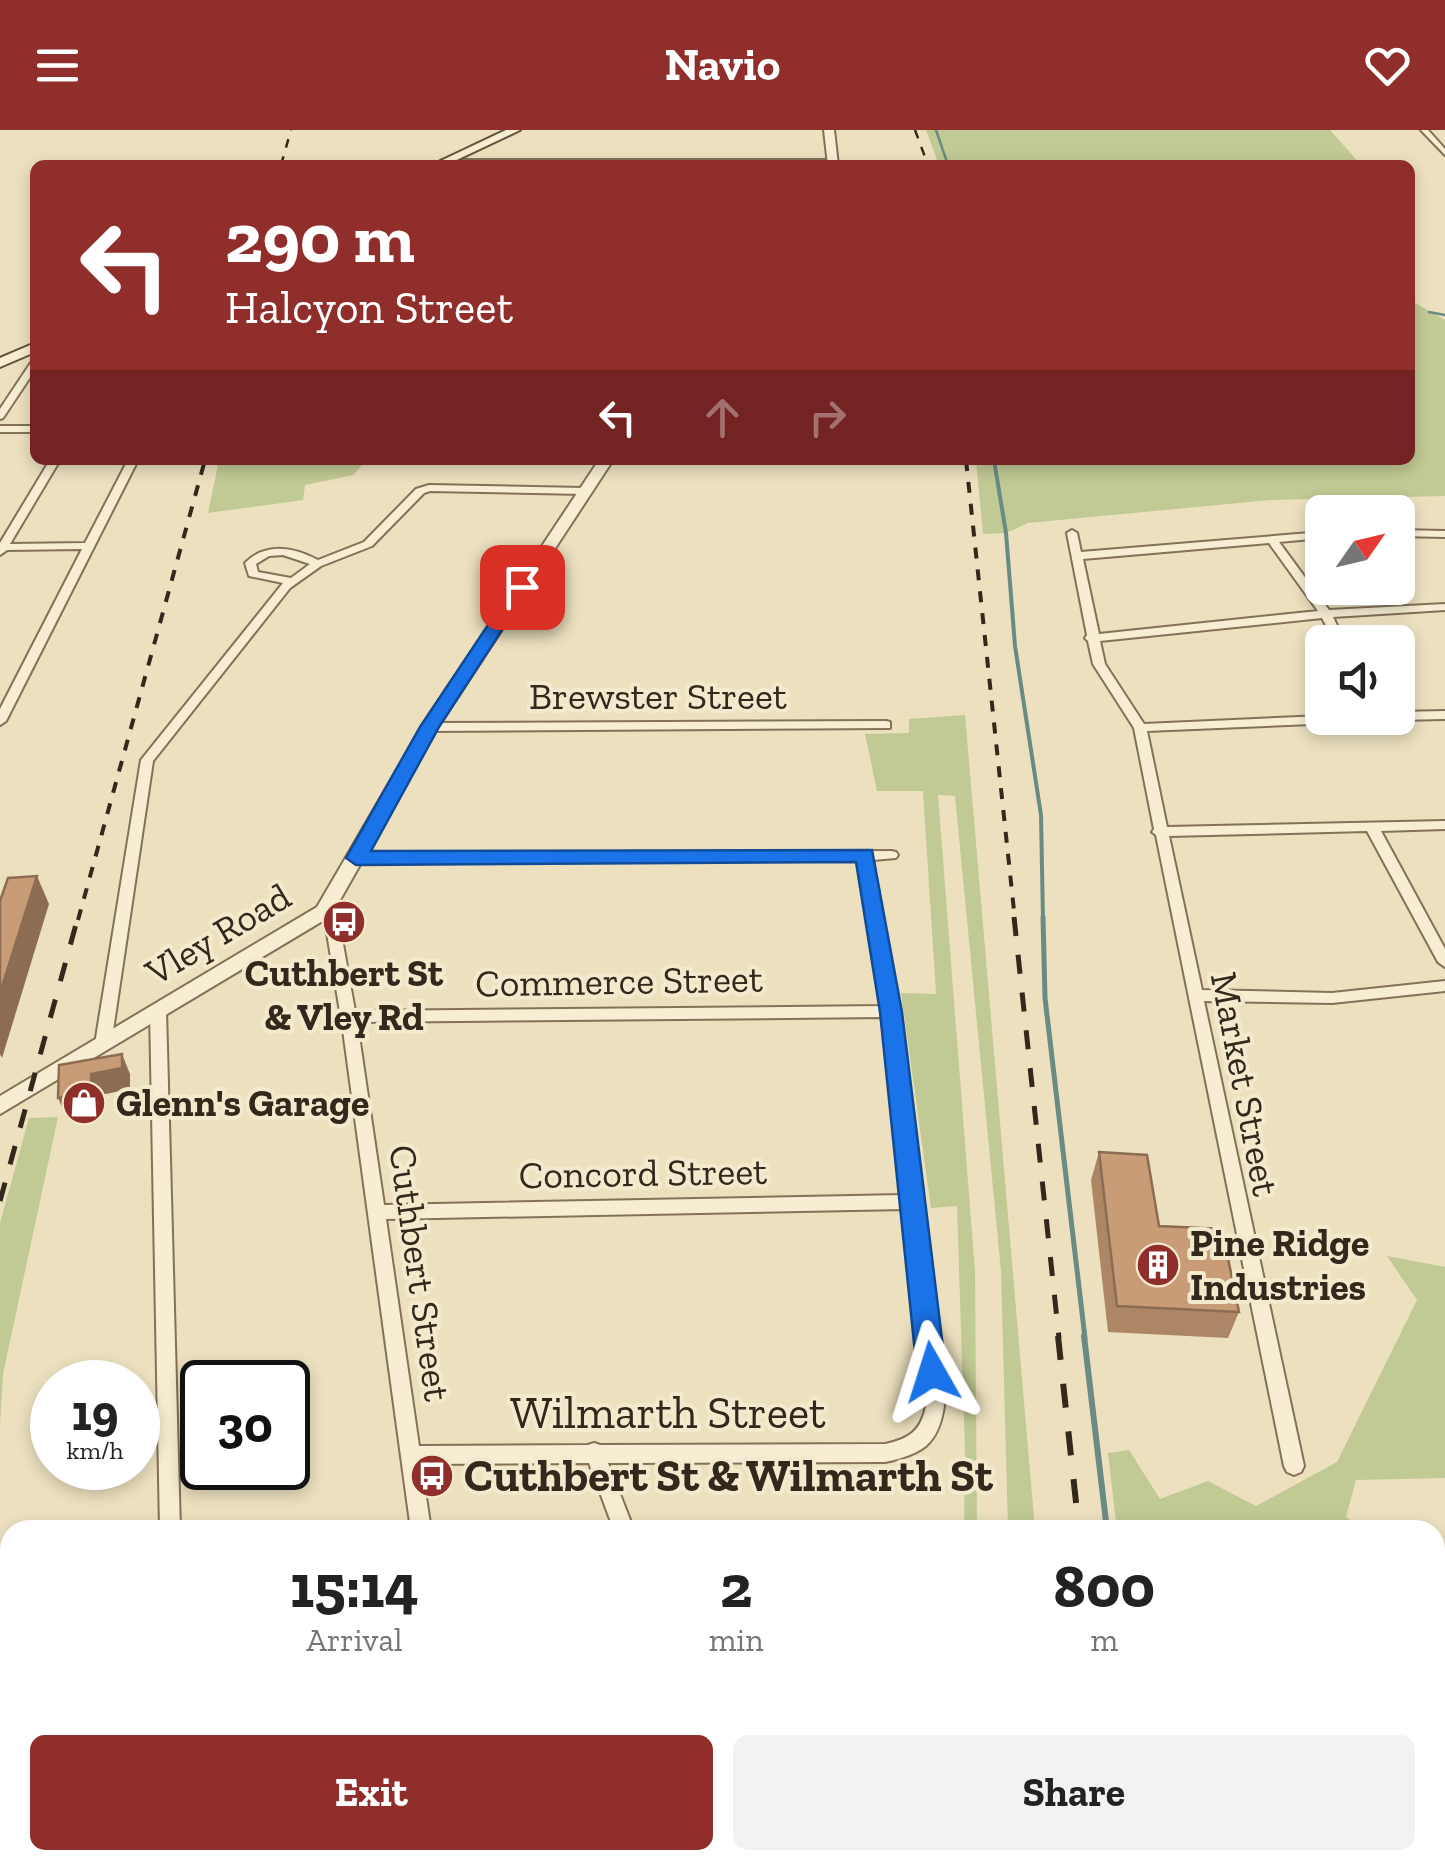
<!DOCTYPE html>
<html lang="en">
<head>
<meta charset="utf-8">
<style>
	:root { --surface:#fff; --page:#f2f2f2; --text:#222; --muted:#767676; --accent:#902e2b }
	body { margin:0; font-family:"Zilla Slab",serif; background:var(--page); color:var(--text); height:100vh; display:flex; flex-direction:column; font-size:38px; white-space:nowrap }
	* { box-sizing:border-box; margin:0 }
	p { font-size:32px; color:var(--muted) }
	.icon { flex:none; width:55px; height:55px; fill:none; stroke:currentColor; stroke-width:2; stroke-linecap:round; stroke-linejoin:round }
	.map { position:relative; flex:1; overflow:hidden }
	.sheet { position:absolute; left:0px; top:1390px; width:1445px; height:350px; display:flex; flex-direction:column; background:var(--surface); border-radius:30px 30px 0 0; box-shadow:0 5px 15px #0003 }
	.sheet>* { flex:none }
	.hud { position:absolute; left:30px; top:30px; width:1385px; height:305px; border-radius:15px; box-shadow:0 5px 15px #0003; background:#902e2b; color:#fff; overflow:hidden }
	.needle { width:65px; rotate:56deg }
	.fabs { position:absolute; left:1305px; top:365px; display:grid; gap:20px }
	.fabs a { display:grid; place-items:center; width:110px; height:110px; border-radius:15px; background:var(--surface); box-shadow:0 5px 15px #0003; font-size:50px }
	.speed { position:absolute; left:30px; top:1230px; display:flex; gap:20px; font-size:50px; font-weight:700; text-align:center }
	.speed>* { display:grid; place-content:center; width:130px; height:130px; border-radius:50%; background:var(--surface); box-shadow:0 5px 15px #0003; line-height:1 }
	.speed small { font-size:25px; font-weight:400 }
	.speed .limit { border:5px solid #111; border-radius:15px; background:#fff; color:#111 }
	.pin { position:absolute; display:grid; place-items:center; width:85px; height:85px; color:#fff; margin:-42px; border-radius:20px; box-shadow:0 5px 15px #0006 }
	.me { position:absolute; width:110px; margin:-55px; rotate:354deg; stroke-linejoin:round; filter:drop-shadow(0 0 8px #0008) }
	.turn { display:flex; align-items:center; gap:35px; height:210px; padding:0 30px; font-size:45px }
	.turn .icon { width:130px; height:130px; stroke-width:2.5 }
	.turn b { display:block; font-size:70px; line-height:85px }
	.lanes { display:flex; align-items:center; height:95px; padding:0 30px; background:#0003; justify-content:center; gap:50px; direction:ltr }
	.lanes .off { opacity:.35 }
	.eta { display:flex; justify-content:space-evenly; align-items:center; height:170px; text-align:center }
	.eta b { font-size:60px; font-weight:700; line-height:70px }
	.cta { display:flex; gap:20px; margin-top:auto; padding:20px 30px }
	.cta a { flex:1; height:115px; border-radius:15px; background:var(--accent); color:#fff; font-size:40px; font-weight:700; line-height:115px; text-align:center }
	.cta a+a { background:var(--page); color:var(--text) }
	header { display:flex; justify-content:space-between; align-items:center; height:130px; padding:0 30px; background:var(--accent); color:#fff; font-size:45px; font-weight:700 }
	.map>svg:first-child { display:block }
	.green { fill:#c1c994 }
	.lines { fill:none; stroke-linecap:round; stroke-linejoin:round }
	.stream-far3 { stroke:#6a8b84; stroke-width:2.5 }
	.stream-far2 { stroke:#6a8b84; stroke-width:4 }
	.stream-far1 { stroke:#6a8b84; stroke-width:5 }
	.stream { stroke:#6a8b84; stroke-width:6 }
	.minor-casing { stroke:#837158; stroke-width:4 }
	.tertiary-casing { stroke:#837158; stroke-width:4 }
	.secondary-casing { stroke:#65523c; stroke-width:4 }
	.minor { fill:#f7edd2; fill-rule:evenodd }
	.tertiary { fill:#f7edd2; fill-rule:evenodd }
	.secondary { fill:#f7edd2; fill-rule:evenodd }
	.rail-far3 { stroke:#33281c; stroke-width:2.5; stroke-dasharray:9 9; stroke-linecap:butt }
	.rail-far2 { stroke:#33281c; stroke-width:4; stroke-dasharray:11 11; stroke-linecap:butt }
	.rail-far1 { stroke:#33281c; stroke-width:5; stroke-dasharray:19 19; stroke-linecap:butt }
	.rail { stroke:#33281c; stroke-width:6; stroke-dasharray:24 24; stroke-linecap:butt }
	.wall { fill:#ac8665 }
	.shaded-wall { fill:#8c6d53 }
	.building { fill:#c89c76; stroke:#8c6d53; stroke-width:2.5 }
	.route { fill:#1a73e8; stroke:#114b97; stroke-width:2.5 }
	.labels { text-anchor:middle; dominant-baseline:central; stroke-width:8; stroke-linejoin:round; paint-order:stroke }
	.street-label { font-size:38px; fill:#33281c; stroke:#f3eace }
	.poi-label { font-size:38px; font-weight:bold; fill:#33281c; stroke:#f3eace; text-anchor:start }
	.near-street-label { font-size:45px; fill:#33281c; stroke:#f3eace }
	.near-poi-label { font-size:45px; font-weight:bold; fill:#33281c; stroke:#f3eace; text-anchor:start }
</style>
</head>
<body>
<header><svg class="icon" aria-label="menu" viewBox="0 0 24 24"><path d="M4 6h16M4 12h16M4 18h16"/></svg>Navio<svg class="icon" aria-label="heart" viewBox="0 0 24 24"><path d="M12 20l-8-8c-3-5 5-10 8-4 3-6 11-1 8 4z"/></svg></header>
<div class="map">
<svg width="1445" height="1740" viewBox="0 0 1445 1740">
	<rect width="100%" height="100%" fill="#ece0bf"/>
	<path class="green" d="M926 0H1330L1361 35H939Z
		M1410 170 1445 190V366L1270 370 1028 393 1006 403 983 404 976 330H1410Z
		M219 330H384L363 334 353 345 305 355 303 370 208 383Z
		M965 585 1035 1400H1008L1001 1141 955 666 938 665 975 1142 977 1400H964L965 1323 957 1076 931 1078 901 863 936 864 923 661H877L865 604 909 603V589Z
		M58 987 3 1244 0 1294V1093L29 988Z
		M1387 1126 1445 1137V1348L1356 1350 1346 1387 1364 1400H1117L1108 1323 1129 1320 1160 1369 1208 1351 1256 1376 1337 1332 1417 1170Z
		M1435 1589 1445 1592V1740H1158L1157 1730H1435Z"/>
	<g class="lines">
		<path class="stream-far3" d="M936 0 948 35
			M1429 182 1445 185"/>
		<path class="stream-far2" d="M994 330 1006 403 1015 516 1041 685 1043 790"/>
		<path class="stream-far1" d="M1043 787 1045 868 1085 1208"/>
		<path class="stream" d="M1084 1206 1107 1400
			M1435 1472 1445 1468
			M1156 1730 1157 1740"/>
		<g class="minor-casing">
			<path id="minor" d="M1421 0H1428L1445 19V25Z
				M442 30H832L836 32 832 34H439Z
				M35 230V240L3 288 0 289V279L32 231Z
				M0 296H35V302H0Z
				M50 330H60L10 414 85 413 128 330H138L6 591 0 595V579L82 419 7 420 0 425V413Z
				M429 355 584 358 589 361 584 364 430 361 424 363 372 416 321 436 290 458 153 631 111 914 108 918H98L95 914 141 630 283 453 249 446 245 433C266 412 293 417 318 430L364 412 416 359ZM283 425 310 434 291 448 258 442 256 434 269 426Z
				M1072 400 1077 403 1081 422 1322 402V408L1279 412 1329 480 1445 474V480L1333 487 1345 512H1335L1322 488 1100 511 1105 534 1144 594 1322 586 1365 588 1359 592 1147 601 1167 697 1445 691V699L1381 701 1445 819V837L1438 832 1367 701 1169 706 1202 860 1332 863 1445 851V861L1332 873 1204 871 1304 1336 1301 1342 1294 1345 1287 1342 1284 1336 1156 705 1152 702 1154 699 1134 598 1093 534 1088 511 1085 508 1087 505 1067 403ZM1269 413 1318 481 1099 504 1083 429Z
				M1398 400 1445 401V407L1398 406Z
				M1445 581V589L1398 590 1393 588H1398V582Z
				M886 591 890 592V598L430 601 424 597 430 593Z
				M891 721 896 722 898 725 896 728 873 730 899 881 944 1276C938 1315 922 1324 885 1332L608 1333 634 1400H614L589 1333 421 1334 431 1400H411L343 900 326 797 317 781 319 778H329L340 797 355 881 883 876 859 730 357 732 350 728 352 725ZM884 887 903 1065 384 1075 357 892ZM905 1079 926 1276C921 1301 909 1309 885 1314L600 1315 594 1313 588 1315 419 1316 386 1089Z
				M158 875 166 880 180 1400H160L150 880Z
				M167 1730H191L192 1740H168Z
				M456 1730H480L481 1740H457Z"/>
		</g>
		<g class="tertiary-casing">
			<path id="tertiary" d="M824 0H834L838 35H828Z
				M599 330H613L438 597 331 786 0 984V966L317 777 422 597Z"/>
		</g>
		<g class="secondary-casing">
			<path id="secondary" d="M506 0H520L446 35H432Z
				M35 213V222L0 237V228Z"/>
		</g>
		<use href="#minor" class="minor"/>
		<use href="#tertiary" class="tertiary"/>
		<use href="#secondary" class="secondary"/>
		<path class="rail-far3" d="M915 0 928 35
			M281 35 291 0"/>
		<path class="rail-far2" d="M966 330 1015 790
			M78 790 205 330"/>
		<path class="rail-far1" d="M1014 787 1059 1208
			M0 1071 78 787"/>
		<path class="rail" d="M1058 1206 1079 1400
			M1114 1730 1115 1740"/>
	</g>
	<path class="wall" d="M1099 1022 1159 1096 1239 1182 1228 1208 1108 1202 1091 1050Z"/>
	<path class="shaded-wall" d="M37 746 49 774 2 928 0 924V863Z
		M122 924 130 944V959L101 965 100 982 67 988 58 968Z"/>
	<path class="building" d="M37 746 0 863V771L8 748Z
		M122 924V938L91 944V961L58 968 59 935Z
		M1099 1022 1147 1025 1159 1096 1222 1099 1239 1182 1117 1176Z"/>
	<path class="route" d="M522 452 530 457 439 597 371 721 872 720 902 882 946 1242 941 1251 932 1254 922 1251 917 1242 880 882 856 732 356 735 346 728 420 597 516 453Z"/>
	<defs>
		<g id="bus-disc" transform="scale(2.25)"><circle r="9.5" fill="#902e2b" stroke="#f3eace"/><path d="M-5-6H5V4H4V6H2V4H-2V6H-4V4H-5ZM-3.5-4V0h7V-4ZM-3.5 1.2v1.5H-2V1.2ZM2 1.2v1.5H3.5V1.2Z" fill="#fff"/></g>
		<g id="shop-disc" transform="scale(2.25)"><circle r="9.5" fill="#902e2b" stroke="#f3eace"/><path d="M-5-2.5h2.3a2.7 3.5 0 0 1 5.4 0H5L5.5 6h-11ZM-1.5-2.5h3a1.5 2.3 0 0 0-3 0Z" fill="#fff"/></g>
		<g id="building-disc" transform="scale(2.25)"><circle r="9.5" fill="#902e2b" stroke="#f3eace"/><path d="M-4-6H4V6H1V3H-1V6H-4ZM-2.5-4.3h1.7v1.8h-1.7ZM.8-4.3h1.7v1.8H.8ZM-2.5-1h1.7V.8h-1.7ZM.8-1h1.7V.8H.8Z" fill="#fff"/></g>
	</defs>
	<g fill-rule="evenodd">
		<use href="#bus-disc" x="344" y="792"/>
		<use href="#shop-disc" x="84" y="973"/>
		<use href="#building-disc" x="1158" y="1135"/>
		<use href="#bus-disc" x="432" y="1346"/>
	</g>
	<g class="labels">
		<g class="street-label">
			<text x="658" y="566">Brewster Street</text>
			<text transform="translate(218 804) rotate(-31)">Vley Road</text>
			<text transform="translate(619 851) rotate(-1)">Commerce Street</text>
			<text transform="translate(1245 954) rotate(79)">Market Street</text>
			<text transform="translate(643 1043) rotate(-1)">Concord Street</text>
			<text transform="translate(420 1143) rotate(82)">Cuthbert Street</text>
		</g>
		<g class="poi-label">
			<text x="344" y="843" text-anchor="middle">Cuthbert St<tspan x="344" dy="44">&amp; Vley Rd</tspan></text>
			<text x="116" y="973">Glenn's Garage</text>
			<text x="1190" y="1113">Pine Ridge<tspan x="1190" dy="44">Industries</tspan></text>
		</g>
		<g class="near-street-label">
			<text x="668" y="1283">Wilmarth Street</text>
		</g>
		<g class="near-poi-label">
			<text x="464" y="1346">Cuthbert St &amp; Wilmarth St</text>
		</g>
	</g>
</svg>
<div class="fabs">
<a><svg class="needle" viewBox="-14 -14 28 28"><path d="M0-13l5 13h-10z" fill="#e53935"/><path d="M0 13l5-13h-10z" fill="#767676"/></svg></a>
<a><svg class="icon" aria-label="sound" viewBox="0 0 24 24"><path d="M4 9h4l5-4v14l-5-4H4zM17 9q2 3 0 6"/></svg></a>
</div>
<div class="speed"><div>19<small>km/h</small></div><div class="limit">30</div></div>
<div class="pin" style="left:522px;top:457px;background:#d93025"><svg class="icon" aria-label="arrive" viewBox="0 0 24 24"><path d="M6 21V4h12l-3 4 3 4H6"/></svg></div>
<svg class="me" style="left:932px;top:1242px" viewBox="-20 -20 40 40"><path d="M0-17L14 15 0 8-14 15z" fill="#1a73e8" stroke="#fff" stroke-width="4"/></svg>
<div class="hud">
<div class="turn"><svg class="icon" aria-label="left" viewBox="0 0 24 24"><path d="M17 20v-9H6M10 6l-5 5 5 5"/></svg><div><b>290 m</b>Halcyon Street</div></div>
<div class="lanes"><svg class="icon" aria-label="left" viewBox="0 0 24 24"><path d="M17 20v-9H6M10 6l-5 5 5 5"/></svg><svg class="icon off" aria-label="ahead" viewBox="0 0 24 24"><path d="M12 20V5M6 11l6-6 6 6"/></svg><svg class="icon off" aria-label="right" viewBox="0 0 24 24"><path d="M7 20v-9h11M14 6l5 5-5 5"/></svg></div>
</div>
<section class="sheet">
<div class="eta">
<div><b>15:14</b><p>Arrival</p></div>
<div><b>2</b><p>min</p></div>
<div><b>800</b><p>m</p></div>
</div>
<div class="cta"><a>Exit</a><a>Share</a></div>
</section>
</div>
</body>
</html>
